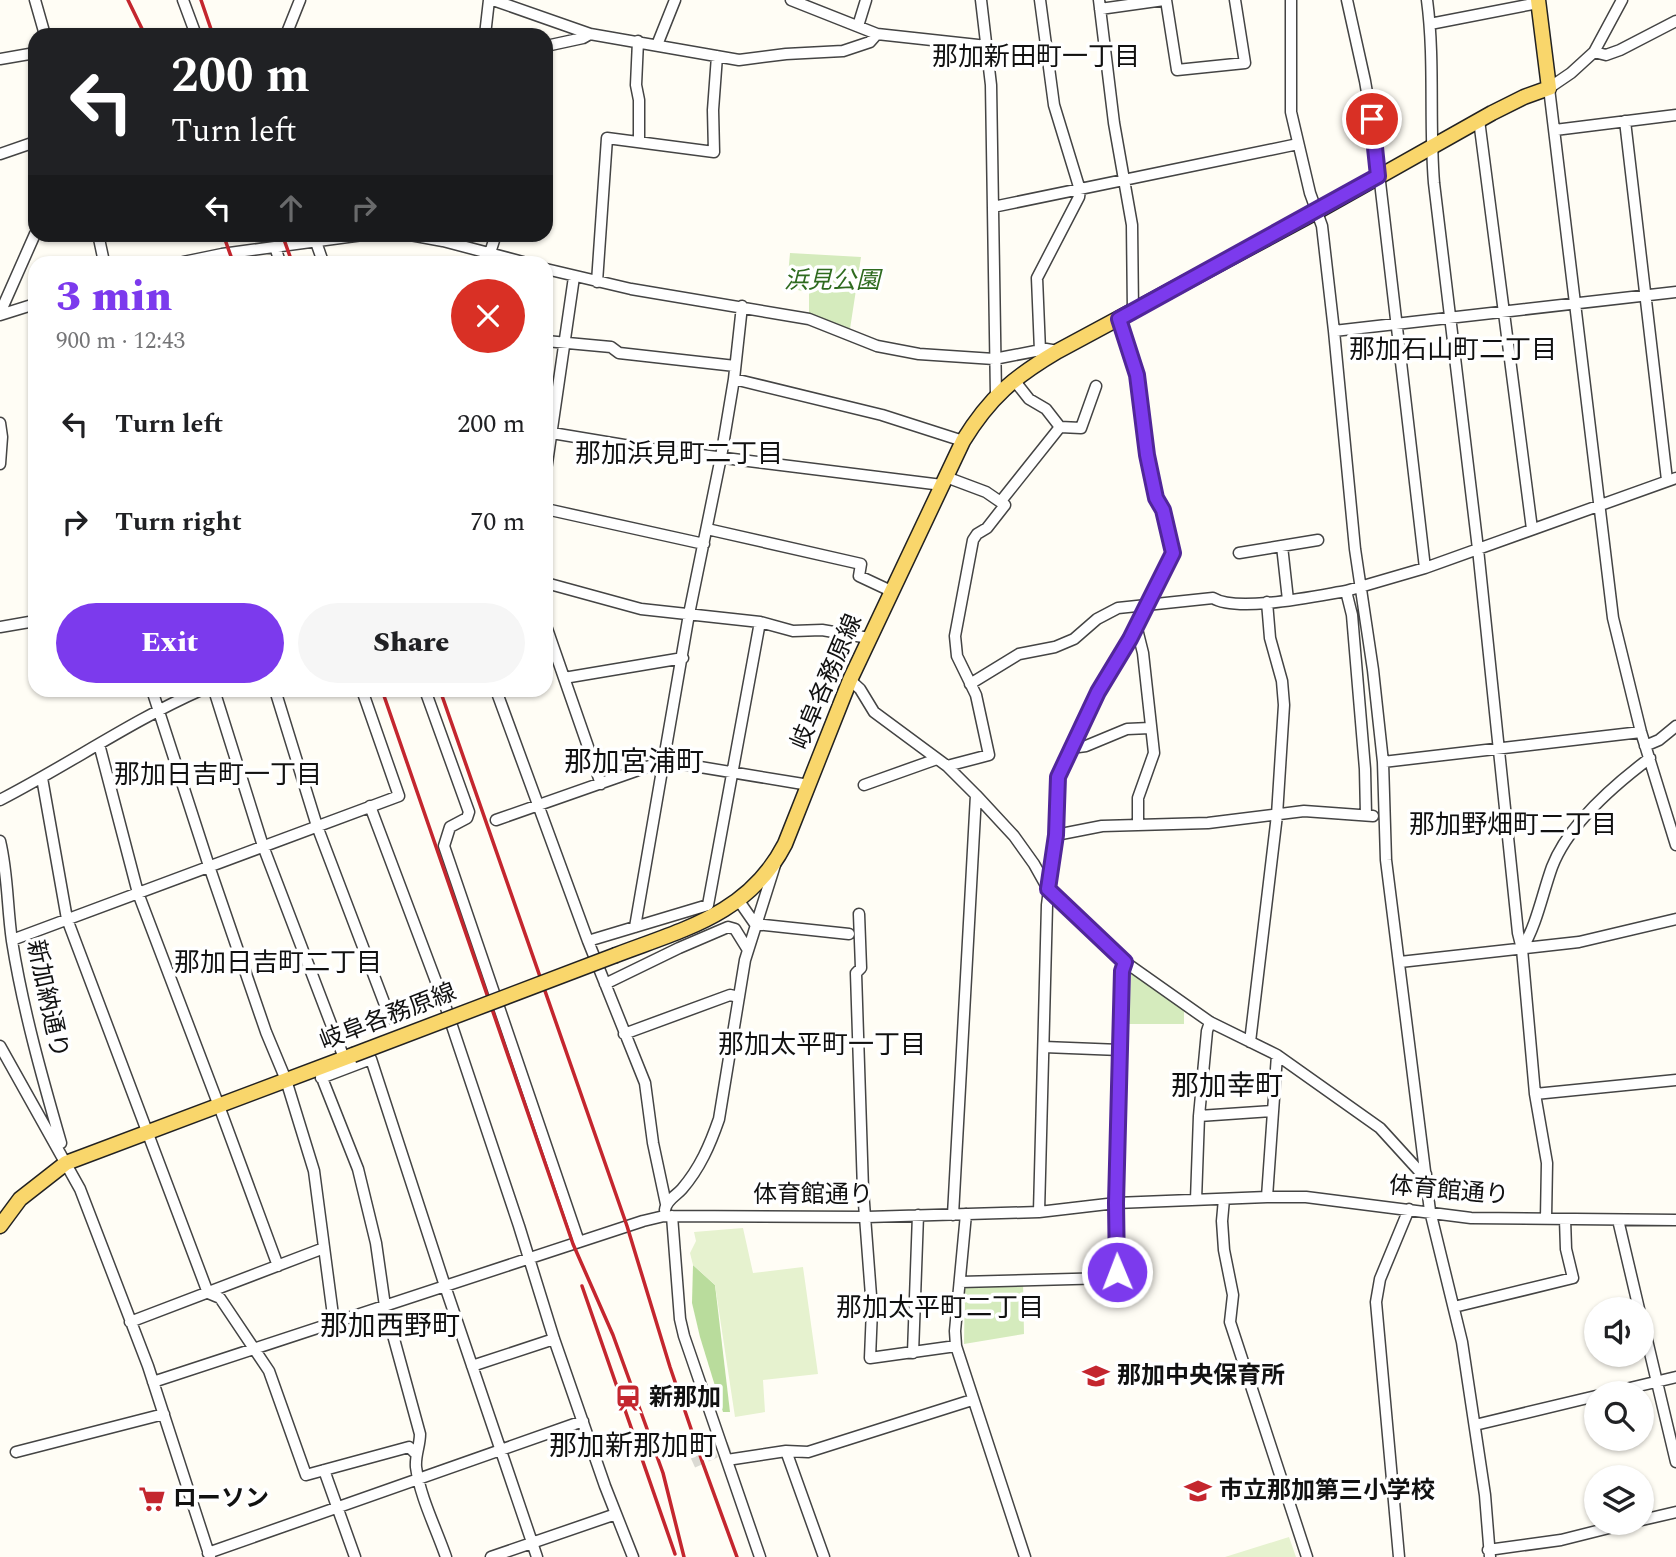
<!DOCTYPE html>
<html lang="en">
<head>
<meta charset="utf-8">
<style>
	:root { --surface:#fff; --page:#f6f6f6; --text:#202124; --muted:#757577; --accent:#7c3aed }
	body { margin:0; font-family:Spectral,"Noto Sans JP",serif; background:var(--page); color:var(--text); height:100vh; display:flex; flex-direction:column; font-size:26px; white-space:nowrap }
	* { box-sizing:border-box; margin:0 }
	p { font-size:23px; color:var(--muted) }
	.icon { flex:none; width:38px; height:38px; fill:none; stroke:currentColor; stroke-width:2; stroke-linecap:round; stroke-linejoin:round }
	.map { position:relative; flex:1; overflow:hidden }
	.drawer { position:absolute; left:28px; top:256px; width:525px; height:441px; display:flex; flex-direction:column; background:var(--surface); border-radius:21px; box-shadow:0 2px 5px #0004 }
	.drawer>* { flex:none }
	.guide { position:absolute; left:28px; top:28px; width:525px; height:214px; border-radius:21px; box-shadow:0 2px 5px #0004; background:#202124; color:#fff; overflow:hidden }
	.fabs { position:absolute; left:1584px; top:1297px; display:grid; gap:14px }
	.fabs a { display:grid; place-items:center; width:70px; height:70px; border-radius:50%; background:var(--surface); box-shadow:0 2px 5px #0004; font-size:35px }
	.pin { position:absolute; display:grid; place-items:center; width:60px; height:60px; color:#fff; margin:-30px; border:4px solid #fff; border-radius:50%; box-shadow:0 2px 7px #0007 }
	.me { position:absolute; width:77px; margin:-38px; rotate:359deg; stroke-linejoin:round; filter:drop-shadow(0 0 5px #0008) }
	.turn { display:flex; align-items:center; gap:24px; height:147px; padding:0 28px; font-size:32px }
	.turn .icon { width:91px; height:91px; stroke-width:2.5 }
	.turn b { display:block; font-size:49px; line-height:60px }
	.lanes { display:flex; align-items:center; height:66px; padding:0 28px; background:#0003; justify-content:center; gap:35px; direction:ltr }
	.lanes .off { opacity:.35 }
	.round { display:grid; place-items:center; flex:none; width:74px; height:74px; border-radius:37px; background:var(--page) }
	.overview { display:flex; align-items:center; justify-content:space-between; height:119px; padding:0 28px }
	h1 { font-size:42px; font-weight:800; line-height:52px; color:var(--accent) }
	.cta { display:flex; gap:14px; margin-top:auto; padding:14px 28px }
	.cta a { flex:1; height:80px; border-radius:42px; background:var(--accent); color:#fff; font-size:28px; font-weight:800; line-height:80px; text-align:center }
	.cta a+a { background:var(--page); color:var(--text) }
	ul { padding:0; list-style:none }
	li { display:flex; align-items:center; gap:21px; height:98px; padding:0 28px }
	li div { flex:1 }
	li b { display:block; font-size:26px }
	li em { font-style:normal }
	.map>svg:first-child { display:block }
	.green { fill:#d5ebbd }
	.forest { fill:#b9dc9c }
	.pitch { fill:#e6f2cf }
	.lines { fill:none; stroke-linecap:round; stroke-linejoin:round }
	.minor-tunnel { stroke:#dbdad3; stroke-width:10; stroke-dasharray:10 5; stroke-linecap:butt }
	.minor-casing { stroke:#444; stroke-width:13 }
	.major-casing { stroke:#222; stroke-width:17 }
	.minor { stroke:#fff; stroke-width:10 }
	.major { stroke:#f9d66b; stroke-width:14 }
	.rail { stroke:#c4262e; stroke-width:3.5 }
	.major-bridge-casing { stroke:#222; stroke-width:17; stroke-linecap:butt }
	.major-bridge { stroke:#f9d66b; stroke-width:14 }
	.route-casing { stroke:#51269a; stroke-width:18 }
	.route { stroke:#7c3aed; stroke-width:12 }
	.labels { text-anchor:middle; dominant-baseline:central; stroke-width:7; stroke-linejoin:round; paint-order:stroke }
	.park-label { font-size:24px; font-style:italic; fill:#2f6b1f; stroke:#fff }
	.street-label { font-size:24px; fill:#111; stroke:#fff }
	.poi-label { font-size:24px; font-weight:bold; fill:#111; stroke:#fff; text-anchor:start }
	.neighbourhood-label { font-size:26px; fill:#111; stroke:#fff }
	.quarter-label { font-size:28px; fill:#111; stroke:#fff }
</style>
</head>
<body>
<div class="map">
<svg width="1676" height="1557" viewBox="0 0 1676 1557">
	<rect width="100%" height="100%" fill="#fffdf5"/>
	<path class="green" d="M790 253 861 257 850 329 809 314V293L787 287Z
		M1128 965 1184 1010V1024H1125Z
		M1023 1280 1024 1334 964 1344 965 1281Z"/>
	<path class="forest" d="M693 1265 715 1285 730 1412H723L700 1337 692 1303Z"/>
	<path class="pitch" d="M743 1228 753 1273 803 1267 818 1374 763 1380 765 1412 735 1417 715 1285 693 1265 690 1253 696 1241 694 1232Z
		M1289 1537 1296 1557H1225Z"/>
	<g class="lines">
		<path class="minor-tunnel" d="M693 1463 733 1445"/>
		<g class="minor-casing">
			<path id="minor" d="M35 0 45 35
				M183 0 196 35
				M493 0 590 34 739 60 786 54 843 51 870 42 877 34
				M791 0 877 34 987 46
				M981 0 991 85 996 395
				M1099 0 1114 123 1132 225 1133 312
				M1166 0 1177 70 1245 63 1235 0
				M1291 0V112L1310 193 1322 226 1334 331 1355 549 1373 670 1383 762 1386 860 1430 1211 1462 1342 1485 1495 1490 1557
				M1347 0 1365 81 1375 139 1425 568
				M1427 0C1435 60 1429 122 1434 183L1478 549 1518 933 1522 949 1535 1094 1547 1163 1546 1218
				M1622 0 1594 52 1571 73 1549 88 1613 618 1641 732 1676 845
				M1100 9 1164 0
				M1430 24 1538 3
				M858 26 866 0
				M286 35 300 0
				M485 35 489 0
				M638 41 636 85 639 100V141
				M657 45 675 0
				M546 46 583 38 590 34
				M1594 52 1606 55 1620 50 1676 21
				M0 59 35 53
				M1479 120 1532 529
				M1625 121 1667 480
				M1555 130 1676 115
				M0 154 35 142
				M993 207 1298 144
				M98 234 104 262
				M405 234 443 241 523 262
				M316 242 323 262
				M275 247 280 262
				M490 253 496 234
				M183 262 222 254 370 234
				M546 269 631 289 809 319 877 346 919 354 994 359 1046 349 1058 351
				M597 282 607 138 714 152 713 110 717 56
				M0 313 35 234
				M0 315 35 304
				M1334 331 1676 292
				M546 341 611 347 619 353 735 366
				M1040 351 1037 278 1079 197 1080 190 1054 105 1040 0
				M734 379 882 415 963 441
				M1014 380 1029 399 1046 409 1060 427 1081 428 1096 386
				M0 423 2 437 0 464
				M546 432 636 447 942 485
				M546 470 574 277
				M946 477 986 492 1005 505 987 528 977 534 973 540 955 636 957 656 976 695 989 755 947 766
				M1001 501 1060 427
				M546 509 704 544
				M707 529 861 564 859 576 891 591
				M1282 546 1288 600
				M1239 553 1318 540
				M546 583 641 609 760 622 793 631 822 630 869 638
				M1136 625 1143 653 1154 753 1138 798V825
				M546 626 601 784
				M0 627 35 621
				M564 678 683 658
				M850 680 860 689 874 712 947 766 976 795 1014 836 1034 864 1048 889 1125 962 1210 1022 1277 1055 1380 1128 1421 1173 1426 1174
				M970 684 1019 654 1055 647 1074 639 1097 619 1118 608 1213 598C1237 613 1316 596 1346 591
				M152 690 209 866 266 1032 286 1080 314 1171 334 1323
				M214 690 263 846 344 1058
				M275 690 317 826 390 1018
				M425 690 469 812 467 818 450 827 444 846 579 1242
				M496 690 588 941 645 1083 653 1143 666 1204
				M99 744 138 893 219 1106 278 1266
				M1645 746 1659 740 1676 726
				M1071 748 1086 746 1127 729 1150 728
				M1383 762 1641 732
				M42 778 67 919 208 1293 220 1298 269 1371 306 1475 409 1447 416 1454
				M864 785 937 759
				M0 800C68 765 131 721 201 690
				M370 806 446 1008 519 1226 554 1339 605 1486 633 1557
				M1366 815 1365 769 1352 615 1346 591 1425 568 1676 478
				M496 820 664 761 809 785
				M1056 835 1102 826 1208 823 1304 811 1373 816
				M0 841C8 874 7 907 12 941 23 1010 42 1077 61 1143
				M739 901 755 924 849 934
				M859 914 861 968 856 973 863 1190 872 1309 870 1358 956 1346
				M635 927 689 614 721 457 734 379 742 306
				M12 940 399 796 362 690
				M588 941 708 905 760 622
				M1522 949C1537 924 1542 895 1552 867 1568 825 1614 785 1650 758
				M1400 962 1579 942 1676 919
				M605 984 679 948 728 927 735 929 748 950
				M624 1034 730 995 739 997
				M1250 1042 1277 815 1284 705 1282 681 1270 638 1267 602
				M0 1046 80 1189 148 1366 210 1557
				M1044 1047 1120 1050
				M320 1073 358 1169 376 1243 385 1306 420 1434C420 1446 415 1455 416 1467 420 1497 436 1528 446 1557
				M321 1078 371 1059 445 1286 537 1557
				M1535 1094 1676 1080
				M1199 1116 1273 1111
				M1267 1197 1277 1055
				M1224 1199 1222 1221 1224 1250 1233 1295 1230 1322 1307 1557
				M1196 1200 1199 1116 1207 1031 1210 1022
				M665 1210C666 1200 676 1196 682 1189 700 1168 710 1145 719 1119L745 960 775 865
				M1039 1212 1047 905 1056 835V787L1071 748 1098 692 1130 639 1173 553 1163 511 1156 498 1147 455 1137 375 1119 319
				M966 1214 955 1331 956 1346 1025 1557
				M953 1215 976 795
				M672 1216 680 1319 684 1336 760 1557
				M1619 1220V1224L1639 1309
				M960 1282 1110 1278 1117 1272 1116 1203 1122 971 1125 962
				M1454 1307 1573 1278 1566 1249 1565 1219
				M1642 1319 1676 1462
				M130 1322 324 1248
				M913 1353 918 1215
				M472 1366 554 1339
				M153 1382 643 1221 664 1216 867 1217 1039 1212 1116 1203 1267 1197H1306L1471 1218 1676 1220
				M1609 1393 1676 1377
				M1475 1425 1596 1396
				M786 1451 824 1557
				M16 1452 164 1414
				M727 1460 786 1451 808 1452 972 1400
				M324 1470 355 1557
				M1642 1520 1676 1512
				M1488 1550 1561 1540 1633 1522
				M208 1553 583 1421
				M491 1557 616 1514
				M1399 1557 1376 1302 1380 1279 1409 1209"/>
		</g>
		<g class="major-casing">
			<path id="major" d="M616 955C684 929 749 914 785 844L850 680 963 441C990 397 1014 377 1058 351L1318 211 1492 113 1524 97 1549 88 1538 0
				M0 1226 20 1199 66 1163 353 1055"/>
		</g>
		<use href="#minor" class="minor"/>
		<use href="#major" class="major"/>
		<path class="rail" d="M128 0 145 35
			M201 0 213 35
			M223 234 233 262
			M282 234 292 262
			M382 690 573 1244 613 1335 663 1473 684 1557
			M440 690 627 1226 670 1367 702 1461 737 1557
			M582 1286 675 1554"/>
		<g class="major-bridge-casing">
			<path id="major-bridge" d="M353 1055 616 955"/>
		</g>
		<use href="#major-bridge" class="major-bridge"/>
	</g>
	<g class="lines">
		<g class="route-casing">
			<path id="route" d="M1117 1272 1116 1203 1122 971 1125 962 1048 889 1056 835 1058 777 1098 692 1130 639 1173 553 1163 510 1156 498 1147 455 1137 375 1119 319 1378 176 1372 119"/>
		</g>
		<use href="#route" class="route"/>
	</g>
	<defs>
		<g id="school-bare" transform="scale(2.1)"><path d="M0-5L7-2L0 1L-7-2ZM-4 1L0 2.5L4 1V4Q0 6-4 4Z" fill="#c4262e" stroke="#fff" stroke-width="2.5" paint-order="stroke"/></g>
		<g id="station-bare" transform="scale(2.1)"><path d="M-3-6H3Q5-6 5-4V2Q5 4 3 4L4.5 6H3L1.5 4h-3L-3 6H-4.5L-3 4Q-5 4-5 2V-4Q-5-6-3-6ZM-3.5-4v3h7v-3ZM-3.5 1v1.5H-2V1ZM2 1v1.5H3.5V1Z" fill="#c4262e" stroke="#fff" stroke-width="2.5" paint-order="stroke"/></g>
		<g id="supermarket-bare" transform="scale(2.1)"><path d="M-6-5.5h2.5l.6 2H6L4.5 2H-2.5L-4.4-4H-6ZM-1.5 3.2a1.3 1.3 0 1 0 .1 0ZM3 3.2a1.3 1.3 0 1 0 .1 0Z" fill="#c4262e" stroke="#fff" stroke-width="2.5" paint-order="stroke"/></g>
	</defs>
	<g fill-rule="evenodd">
		<use href="#school-bare" x="1096" y="1376"/>
		<use href="#station-bare" x="628" y="1398"/>
		<use href="#school-bare" x="1198" y="1491"/>
		<use href="#supermarket-bare" x="152" y="1499"/>
	</g>
	<g class="labels">
		<g class="park-label">
			<text x="832" y="281">浜見公園</text>
		</g>
		<g class="street-label">
			<text transform="translate(827 682) rotate(-67)">岐阜各務原線</text>
			<text transform="translate(47 999) rotate(78)">新加納通り</text>
			<text transform="translate(388 1017) rotate(-21)">岐阜各務原線</text>
			<text transform="translate(1449 1191) rotate(5)">体育館通り</text>
			<text x="813" y="1195">体育館通り</text>
		</g>
		<g class="poi-label">
			<text x="1117" y="1376">那加中央保育所</text>
			<text x="649" y="1398">新那加</text>
			<text x="1219" y="1491">市立那加第三小学校</text>
			<text x="173" y="1499">ローソン</text>
		</g>
		<g class="neighbourhood-label">
			<text x="1036" y="57">那加新田町一丁目</text>
			<text x="1453" y="350">那加石山町二丁目</text>
			<text x="679" y="454">那加浜見町二丁目</text>
			<text x="218" y="775">那加日吉町一丁目</text>
			<text x="1513" y="825">那加野畑町二丁目</text>
			<text x="278" y="963">那加日吉町二丁目</text>
			<text x="822" y="1045">那加太平町一丁目</text>
			<text x="940" y="1308">那加太平町二丁目</text>
		</g>
		<g class="quarter-label">
			<text x="634" y="762">那加宮浦町</text>
			<text x="1227" y="1086">那加幸町</text>
			<text x="390" y="1326">那加西野町</text>
			<text x="633" y="1446">那加新那加町</text>
		</g>
	</g>
</svg>
<div class="fabs">
<a><svg class="icon" aria-label="sound" viewBox="0 0 24 24"><path d="M4 9h4l5-4v14l-5-4H4zM17 9q2 3 0 6"/></svg></a>
<a><svg class="icon" aria-label="search" viewBox="0 0 24 24"><circle cx="10" cy="10" r="6"/><path d="M15 15l6 6"/></svg></a>
<a><svg class="icon" aria-label="layers" viewBox="0 0 24 24"><path d="M12 4l9 5-9 5-9-5zM3 14l9 5 9-5"/></svg></a>
</div>
<div class="pin" style="left:1372px;top:119px;background:#d93025"><svg class="icon" aria-label="arrive" viewBox="0 0 24 24"><path d="M6 21V4h12l-3 4 3 4H6"/></svg></div>
<svg class="me" style="left:1117px;top:1272px" viewBox="-20 -20 40 40"><circle r="17" fill="#7c3aed" stroke="#fff" stroke-width="3"/><path d="M0-11L8 9 0 5-8 9z" fill="#fff"/></svg>
<div class="guide">
<div class="turn"><svg class="icon" aria-label="left" viewBox="0 0 24 24"><path d="M17 20v-9H6M10 6l-5 5 5 5"/></svg><div><b>200 m</b>Turn left</div></div>
<div class="lanes"><svg class="icon" aria-label="left" viewBox="0 0 24 24"><path d="M17 20v-9H6M10 6l-5 5 5 5"/></svg><svg class="icon off" aria-label="ahead" viewBox="0 0 24 24"><path d="M12 20V5M6 11l6-6 6 6"/></svg><svg class="icon off" aria-label="right" viewBox="0 0 24 24"><path d="M7 20v-9h11M14 6l5 5-5 5"/></svg></div>
</div>
<section class="drawer">
<div class="overview"><div><h1>3 min</h1><p>900 m · 12:43</p></div><a class="round" style="background:#d93025;color:#fff"><svg class="icon" aria-label="close" viewBox="0 0 24 24"><path d="M6 6l12 12M18 6L6 18"/></svg></a></div>
<ul>
<li><svg class="icon" aria-label="left" viewBox="0 0 24 24"><path d="M17 20v-9H6M10 6l-5 5 5 5"/></svg><div><b>Turn left</b></div><em>200 m</em></li>
<li><svg class="icon" aria-label="right" viewBox="0 0 24 24"><path d="M7 20v-9h11M14 6l5 5-5 5"/></svg><div><b>Turn right</b></div><em>70 m</em></li>
</ul>
<div class="cta"><a>Exit</a><a>Share</a></div>
</section>
</div>
</body>
</html>
